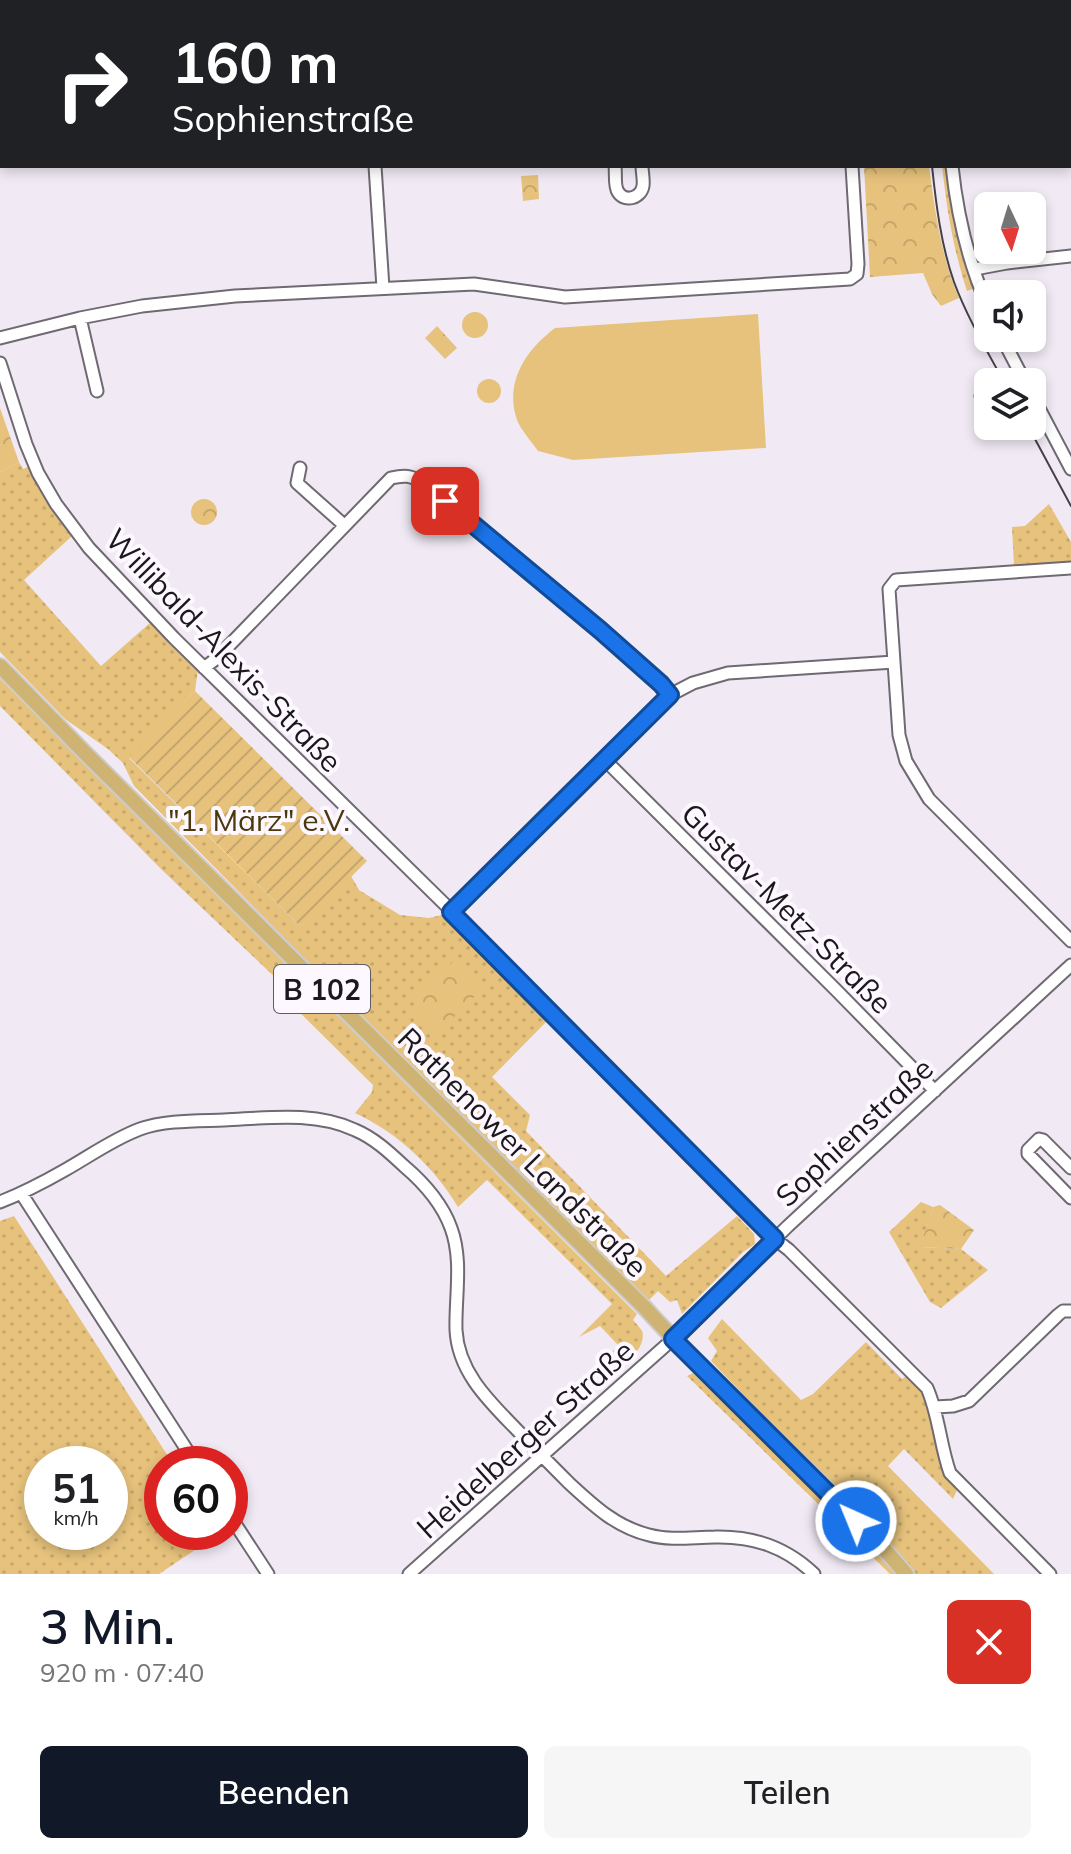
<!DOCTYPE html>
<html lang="de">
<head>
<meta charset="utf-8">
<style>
	:root { --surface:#fff; --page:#f6f6f6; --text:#202124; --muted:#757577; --accent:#111827 }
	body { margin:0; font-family:Mulish,sans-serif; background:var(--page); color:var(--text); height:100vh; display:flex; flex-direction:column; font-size:30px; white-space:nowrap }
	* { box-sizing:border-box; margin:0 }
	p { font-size:26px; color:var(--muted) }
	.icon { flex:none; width:44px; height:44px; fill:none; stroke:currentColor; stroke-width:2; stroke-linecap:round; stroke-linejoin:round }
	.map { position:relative; height:1574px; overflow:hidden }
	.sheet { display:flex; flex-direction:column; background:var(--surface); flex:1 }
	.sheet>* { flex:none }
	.top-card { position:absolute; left:0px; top:0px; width:1072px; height:168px; box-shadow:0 4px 12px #0003; background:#202124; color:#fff; overflow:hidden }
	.needle { width:52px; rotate:176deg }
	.tools { position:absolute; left:974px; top:192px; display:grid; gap:16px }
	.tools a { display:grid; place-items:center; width:72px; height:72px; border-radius:12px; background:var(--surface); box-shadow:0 4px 12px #0003; font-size:40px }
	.speed { position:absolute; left:24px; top:1446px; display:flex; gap:16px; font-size:40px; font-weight:700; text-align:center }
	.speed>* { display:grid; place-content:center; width:104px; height:104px; border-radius:50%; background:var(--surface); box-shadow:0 4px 12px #0003; line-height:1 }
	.speed small { font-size:20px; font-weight:400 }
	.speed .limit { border:12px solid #d22; background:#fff; color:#111 }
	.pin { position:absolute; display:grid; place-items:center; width:68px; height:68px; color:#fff; margin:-34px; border-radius:16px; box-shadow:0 4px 12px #0006 }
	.me { position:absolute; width:88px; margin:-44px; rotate:316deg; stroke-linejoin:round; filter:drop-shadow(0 0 6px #0008) }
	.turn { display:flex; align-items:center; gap:28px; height:168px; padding:0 40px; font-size:36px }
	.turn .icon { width:104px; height:104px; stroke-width:2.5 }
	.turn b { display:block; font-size:56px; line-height:68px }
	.round { display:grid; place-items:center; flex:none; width:84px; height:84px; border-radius:12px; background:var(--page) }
	.head { display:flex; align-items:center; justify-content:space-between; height:136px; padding:0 40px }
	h1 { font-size:48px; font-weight:600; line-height:60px; color:var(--accent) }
	.primary-button { display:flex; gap:16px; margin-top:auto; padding:16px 40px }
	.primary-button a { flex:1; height:92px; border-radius:12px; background:var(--accent); color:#fff; font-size:32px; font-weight:600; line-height:92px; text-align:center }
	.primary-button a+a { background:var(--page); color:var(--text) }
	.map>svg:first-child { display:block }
	.grass { fill:url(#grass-dots); fill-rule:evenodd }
	.park { fill:url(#park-crowns) }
	.garden { fill:url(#garden-furrows) }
	.pitch { fill:#e6c27c }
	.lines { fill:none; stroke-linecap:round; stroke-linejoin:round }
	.minor-casing { stroke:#6f6972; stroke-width:15 }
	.major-casing { stroke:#cdcccd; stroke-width:18 }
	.minor { stroke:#fff; stroke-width:11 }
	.major { stroke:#ceb373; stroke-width:14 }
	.tram { stroke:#444146; stroke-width:2 }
	.route-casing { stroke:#114b97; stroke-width:20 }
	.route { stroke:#1a73e8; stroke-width:14 }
	.labels { text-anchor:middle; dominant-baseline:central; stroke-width:8; stroke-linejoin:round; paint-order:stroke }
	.shield { fill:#fdf8ff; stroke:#5f5b60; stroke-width:2 }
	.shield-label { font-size:28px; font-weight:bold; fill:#1b181c }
	.street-label { font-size:30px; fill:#1b181c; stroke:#fdf8ff }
	.park-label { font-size:30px; fill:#4b380d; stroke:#fdf8ff }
</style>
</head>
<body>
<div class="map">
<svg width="1071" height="1574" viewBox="0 0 1071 1574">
	<defs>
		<pattern id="grass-dots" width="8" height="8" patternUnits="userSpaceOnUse" patternTransform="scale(2)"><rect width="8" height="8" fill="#e6c27c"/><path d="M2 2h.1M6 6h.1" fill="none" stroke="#c5a66b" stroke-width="1.8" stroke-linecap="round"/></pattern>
		<pattern id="park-crowns" width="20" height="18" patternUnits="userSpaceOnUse" patternTransform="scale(2)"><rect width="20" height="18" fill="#e6c27c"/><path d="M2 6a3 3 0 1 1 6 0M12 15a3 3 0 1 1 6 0" fill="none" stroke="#c5a66b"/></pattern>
		<pattern id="garden-furrows" width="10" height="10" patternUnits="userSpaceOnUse" patternTransform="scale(2)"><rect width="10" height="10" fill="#e6c27c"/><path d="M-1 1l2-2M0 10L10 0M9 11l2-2" fill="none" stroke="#c5a66b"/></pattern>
	</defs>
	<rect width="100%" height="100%" fill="#f1eaf5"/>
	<path class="grass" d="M942 166H946L954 215 976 288 967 291C953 248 947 211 942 166Z
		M19 462 23 469 30 466 51 506 72 536 24 580 101 666 151 622 198 669 195 691 129 758 300 926 351 876 359 890 400 915 429 918 446 914 548 1020 492 1077 530 1115 526 1131 666 1276 737 1216 754 1234 755 1244 743 1252 682 1314 677 1300 670 1302 658 1291 647 1302C474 1132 305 958 134 786L123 763 108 749 65 719 0 652V472Z
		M1049 504 1071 542V562L1014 566 1012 527 1025 526Z
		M0 679 637 1314 633 1320C636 1324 640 1327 642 1331 648 1349 619 1370 608 1380L600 1370 606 1364 605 1360 618 1345 600 1326 579 1337 612 1304 487 1180 458 1207C435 1168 397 1132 355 1113L372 1092 373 1085 278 991 280 982 162 870 0 706Z
		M921 1202 933 1207 921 1247 961 1249 988 1270 941 1308 930 1302 889 1232Z
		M14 1216 173 1464H162V1532H217L219 1534 159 1574H0V1221ZM42 1464H110V1532H42Z
		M722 1319 801 1400 813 1394 866 1342 902 1379 908 1375 923 1391 958 1488 953 1499 904 1449 888 1466 994 1574H915L711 1361 717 1351 708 1338Z
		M693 1373 837 1511 898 1574H890L687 1376Z"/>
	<path class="park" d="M864 166H929C935 211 941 256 959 298L941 306 932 294 923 273 870 277Z
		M538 175 539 199 523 201 521 176Z
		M437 326 457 348 445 359 425 338Z
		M0 408 19 462 0 472Z
		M191 512a13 13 0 1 1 26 0a13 13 0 1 1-26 0Z
		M456 960 485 986 437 1034 418 1017V989Z
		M940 1205 974 1230 961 1249 920 1247 933 1207Z"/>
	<path class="garden" d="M195 691 367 861 301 927 129 757Z"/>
	<path class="pitch" d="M462 325a13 13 0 1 1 26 0a13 13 0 1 1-26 0Z
		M758 314 766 448 573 460 538 451C531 441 521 430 517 420 504 382 526 350 555 328Z
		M477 391a12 12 0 1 1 24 0a12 12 0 1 1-24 0Z"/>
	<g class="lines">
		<g class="minor-casing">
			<path id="minor" d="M365 0V2
				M934 0V2
				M12 2V0
				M2 5V0
				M0 52 2 37
				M0 157H2
				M375 166 383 288
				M615 166C616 174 614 186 618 192 625 203 641 198 643 186 644 180 642 172 642 166
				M952 166C957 213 969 264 988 307
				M975 269 1007 263 1071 256
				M80 318 97 391
				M0 338 80 318 142 306 235 296 474 284 565 297 850 279 857 274 858 264 852 166
				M1002 338 1025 382
				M0 363 26 444 38 473 56 504 89 548 174 638 475 934 718 1184 775 1239 789 1250 927 1388C939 1415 940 1445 950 1473L1050 1574
				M1004 382 1020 372
				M1032 395 1071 469
				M981 396 988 391
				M300 468 297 483 344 525
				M1071 568 896 580 889 589 899 735 906 761 929 799 1071 941
				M204 668 217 658 391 478C404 475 411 475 423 483L600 630 661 684 670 695
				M605 760 837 991 935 1091
				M451 912 670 695 693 683 728 673 894 662
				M1071 1168 1043 1140 1039 1139 1028 1150V1154L1071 1198
				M21 1193 196 1464
				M0 1202C23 1193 44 1182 65 1170 90 1156 113 1139 140 1129 165 1120 197 1121 224 1120 267 1118 315 1111 355 1130 374 1138 389 1152 404 1166 424 1183 442 1203 451 1228 463 1260 455 1297 456 1330 458 1373 491 1403 518 1431 535 1449 552 1466 569 1483 594 1506 616 1527 649 1535 671 1541 693 1537 715 1537 754 1536 786 1547 814 1574
				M935 1407 953 1406 969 1401 1058 1315 1063 1311H1071
				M230 1516 268 1574
				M409 1574 673 1339 788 1226 1071 965"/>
		</g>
		<g class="major-casing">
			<path id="major" d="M0 666 87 755 646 1309C729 1401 826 1480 906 1574"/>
		</g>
		<use href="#minor" class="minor"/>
		<use href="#major" class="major"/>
		<path class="tram" d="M887 0 890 2
			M149 2 249 0
			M0 4H2
			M932 166C936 204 941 245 954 282 967 317 986 349 1004 382
			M1028 426 1071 506"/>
	</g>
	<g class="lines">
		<g class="route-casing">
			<path id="route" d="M445 501 600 630 661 684 670 695 451 912 775 1239 673 1339 856 1521"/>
		</g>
		<use href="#route" class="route"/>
	</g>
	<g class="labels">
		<rect class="shield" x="274" y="965" width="96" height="48" rx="6"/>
		<g class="shield-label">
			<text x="322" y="989">B 102</text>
		</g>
		<g class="street-label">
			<text transform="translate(224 650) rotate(46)">Willibald-Alexis-Straße</text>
			<text transform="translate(787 908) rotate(45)">Gustav-Metz-Straße</text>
			<text transform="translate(854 1132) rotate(-43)">Sophienstraße</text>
			<text transform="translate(523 1152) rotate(45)">Rathenower Landstraße</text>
			<text transform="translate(525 1439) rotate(-42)">Heidelberger Straße</text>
		</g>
		<g class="park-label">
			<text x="259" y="820">"1. März" e.V.</text>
		</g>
	</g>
</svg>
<div class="tools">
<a><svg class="needle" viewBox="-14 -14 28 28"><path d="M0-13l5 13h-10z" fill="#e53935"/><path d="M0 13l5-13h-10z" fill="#757577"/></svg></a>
<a><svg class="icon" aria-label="sound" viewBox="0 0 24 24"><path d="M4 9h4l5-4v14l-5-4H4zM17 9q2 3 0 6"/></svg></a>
<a><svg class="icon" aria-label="layers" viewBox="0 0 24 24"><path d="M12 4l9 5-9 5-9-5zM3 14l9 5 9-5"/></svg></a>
</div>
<div class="speed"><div>51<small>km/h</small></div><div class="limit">60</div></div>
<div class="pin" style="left:445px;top:501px;background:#d93025"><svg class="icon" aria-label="arrive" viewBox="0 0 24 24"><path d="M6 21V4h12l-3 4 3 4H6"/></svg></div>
<svg class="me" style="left:856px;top:1521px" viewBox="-20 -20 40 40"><circle r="17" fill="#1a73e8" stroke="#fff" stroke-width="3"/><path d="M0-11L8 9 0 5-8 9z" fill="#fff"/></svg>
<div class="top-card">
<div class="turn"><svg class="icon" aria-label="right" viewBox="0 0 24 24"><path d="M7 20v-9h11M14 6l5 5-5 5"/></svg><div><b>160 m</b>Sophienstraße</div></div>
</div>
</div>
<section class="sheet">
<div class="head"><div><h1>3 Min.</h1><p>920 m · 07:40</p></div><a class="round" style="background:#d93025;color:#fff"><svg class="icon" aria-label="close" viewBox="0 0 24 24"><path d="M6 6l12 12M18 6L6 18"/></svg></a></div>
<div class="primary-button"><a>Beenden</a><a>Teilen</a></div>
</section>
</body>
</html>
